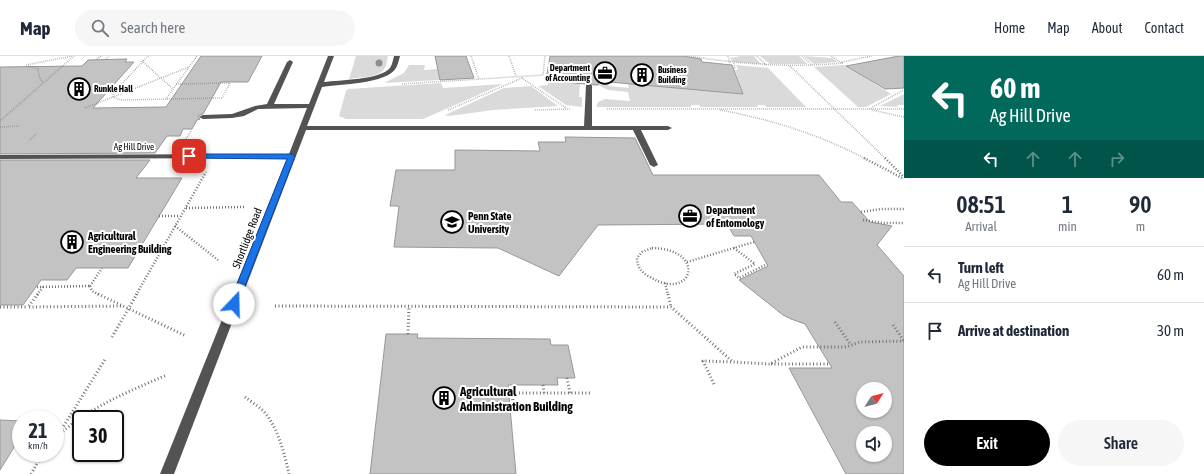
<!DOCTYPE html>
<html lang="en">
<head>
<meta charset="utf-8">
<style>
	:root { --surface:#fff; --page:#f6f6f7; --text:#1f2937; --muted:#747a83; --line:#e0e1e3; --accent:#000 }
	body { margin:0; font-family:"Asap Condensed",sans-serif; background:var(--page); color:var(--text); height:100vh; display:flex; flex-direction:column; font-size:15px; white-space:nowrap }
	* { box-sizing:border-box; margin:0 }
	p { font-size:13px; color:var(--muted) }
	.icon { flex:none; width:22px; height:22px; fill:none; stroke:currentColor; stroke-width:2; stroke-linecap:round; stroke-linejoin:round }
	.map { position:relative; flex:1; overflow:hidden }
	.sheet { display:flex; flex-direction:column; background:var(--surface); width:300px }
	.sheet>* { flex:none }
	.guide { background:#00695c; color:#fff; overflow:hidden }
	.needle { width:26px; rotate:54deg }
	.tools { position:absolute; left:856px; top:326px; display:grid; gap:8px }
	.tools a { display:grid; place-items:center; width:36px; height:36px; border-radius:50%; background:var(--surface); box-shadow:0 1px 3px #0004; font-size:20px }
	.speed { position:absolute; left:12px; top:354px; display:flex; gap:8px; font-size:20px; font-weight:700; text-align:center }
	.speed>* { display:grid; place-content:center; width:52px; height:52px; border-radius:50%; background:var(--surface); box-shadow:0 1px 3px #0004; line-height:1 }
	.speed small { font-size:10px; font-weight:400 }
	.speed .limit { border:2px solid #111; border-radius:6px; background:#fff; color:#111 }
	.pin { position:absolute; display:grid; place-items:center; width:34px; height:34px; color:#fff; margin:-17px; border-radius:8px; box-shadow:0 2px 6px #0006 }
	.me { position:absolute; width:44px; margin:-22px; rotate:21deg; stroke-linejoin:round; filter:drop-shadow(0 0 3px #0008) }
	.turn { display:flex; align-items:center; gap:14px; height:84px; padding:0 20px; font-size:18px }
	.turn .icon { width:52px; height:52px; stroke-width:2.5 }
	.turn b { display:block; font-size:28px; line-height:34px }
	.lanes { display:flex; align-items:center; height:38px; padding:0 20px; background:#0003; justify-content:center; gap:20px; direction:ltr }
	.lanes .off { opacity:.35 }
	.eta { display:flex; justify-content:space-evenly; align-items:center; height:68px; text-align:center }
	.eta b { font-size:24px; font-weight:600; line-height:28px }
	.button { display:flex; gap:8px; margin-top:auto; padding:8px 20px }
	.button a { flex:1; height:46px; border-radius:24px; background:var(--accent); color:#fff; font-size:16px; font-weight:600; line-height:46px; text-align:center }
	.button a+a { background:var(--page); color:var(--text) }
	ul { padding:0; list-style:none }
	li { display:flex; align-items:center; gap:12px; height:56px; padding:0 20px; border-top:1px solid var(--line) }
	li div { flex:1 }
	li b { display:block; font-size:15px }
	li em { font-style:normal }
	header { display:flex; align-items:center; gap:24px; box-sizing:border-box; height:56px; padding:0 20px; background:var(--surface); border-bottom:1px solid var(--line) }
	header strong { font-size:19px }
	nav { display:flex; gap:22px; margin-inline-start:auto; font-size:14px }
	.search { width:280px; height:36px; background:var(--page); display:flex; align-items:center; gap:10px; box-sizing:border-box; padding:0 14px; border-radius:22px; color:var(--muted); font-size:15px }
	main { display:flex; flex:1; min-height:0 }
	.map>svg:first-child { display:block }
	.green { fill:#dadada }
	.building { fill:#c3c3c3; stroke:#979797; fill-rule:evenodd }
	.lines { fill:none; stroke-linecap:round; stroke-linejoin:round }
	.path-far2 { stroke:#757575; stroke-width:1.5; stroke-dasharray:0.5 1.5; stroke-linecap:butt }
	.path-far1 { stroke:#757575; stroke-width:2.5; stroke-dasharray:1 2; stroke-linecap:butt }
	.path { stroke:#757575; stroke-width:3; stroke-dasharray:1 2.5; stroke-linecap:butt }
	.minor { fill:#535353; fill-rule:evenodd }
	.tree { fill:#8e8e8e }
	.route { fill:#1a73e8; stroke:#114b97 }
	.labels { text-anchor:middle; dominant-baseline:central; stroke-width:4; stroke-linejoin:round; paint-order:stroke }
	.far-poi-label { font-size:9px; font-weight:bold; fill:#000; stroke:#fff; text-anchor:start }
	.far-street-label { font-size:9px; fill:#000; stroke:#fff }
	.poi-label { font-size:11px; font-weight:bold; fill:#000; stroke:#fff; text-anchor:start }
	.street-label { font-size:11px; fill:#000; stroke:#fff }
	.near-poi-label { font-size:13px; font-weight:bold; fill:#000; stroke:#fff; text-anchor:start }
</style>
</head>
<body>
<header>
<strong>Map</strong>
<div class="search"><svg class="icon" aria-label="search" viewBox="0 0 24 24"><circle cx="10" cy="10" r="6"/><path d="M15 15l6 6"/></svg>Search here</div>
<nav><a>Home</a><a>Map</a><a>About</a><a>Contact</a></nav>
</header>
<main>
<div class="map">
<svg width="904" height="418" viewBox="0 0 904 418">
	<rect width="100%" height="100%" fill="#fff"/>
	<path class="green" d="M356 0H388C387 4 387 10 384 13 379 22 359 21 349 23Z
		M741 0H754L761 8 733 6 730 2Z
		M760 0H799L807 8H770Z
		M804 0 832 2 838 6 814 8Z
		M409 9H425L424 14 438 13 440 24 384 27 404 17Z
		M736 9 768 12 806 51H766L765 49H757L758 51H700L699 49H691V51H596L598 46 605 43 630 45 628 36 608 34 598 29V25L608 26 609 30 629 32 628 28 743 38 735 14H738Z
		M844 9 891 38 866 51H858L814 11Z
		M549 24 580 27 579 41H582V51L566 49 538 30 548 29Z
		M441 27 443 32 503 28 423 63H346L339 60 346 35 348 33Z
		M531 30 558 50 493 54 449 60 445 59 504 32Z
		M904 38V49H897L898 51 880 50Z"/>
	<path class="building" d="M201 0H262L248 26H221L203 58 198 60 200 63 197 64 192 73H183L180 80H167L155 97 0 98V11L82 10 88 4 127 3 125 6H134L93 52 166 51Z
		M435 0H466L474 22 440 24Z
		M550 0H683L701 3 702 6 732 9 743 38 598 25V29H593L590 26 585 28 546 24Z
		M899 0H904V32L885 33 846 10Z
		M565 81 635 82 653 119H819L841 146H852L870 166 892 170 877 189 904 220V418H846L789 312H832L805 268 791 263 783 259 739 224 768 210 751 180H734L727 168 598 169 559 220 498 192 394 191 399 150H390L396 114H455V94L540 95 538 86H566ZM863 333H885V355H863ZM863 377H885V399H863Z
		M0 104H150L136 122H182L128 212H76L67 224H41L23 249H0Z
		M386 278H418L417 282 550 283 551 289H568L575 322H557L558 329H508L516 418H370Z
		M0 364 21 365V380L0 414Z"/>
	<g class="lines">
		<path class="path-far2" d="M148 0 113 37V41L121 44 222 42
			M471 0 479 23
			M509 0 516 20
			M689 0C740 8 791 12 843 7
			M728 0 730 7
			M757 0 766 9
			M802 0 812 9
			M831 0 842 7
			M97 3 101 0
			M106 3 109 0
			M142 5 173 33
			M842 6 872 0
			M734 7 735 13
			M26 9 73 0
			M28 10 38 13 39 20 43 27
			M790 10 886 103
			M522 22 566 52
			M176 28 230 27
			M402 28 543 19 545 0
			M222 42 230 27
			M166 43 197 0
			M85 52 189 11
			M607 53H904
			M869 53 904 34
			M448 54 522 22
			M535 54 570 53
			M720 54C773 64 818 78 866 103
			M872 54 904 61
			M0 65 74 0
			M0 71 20 70
			M30 84 36 78
			M185 84 192 74"/>
		<path class="path-far1" d="M864 102 904 123
			M885 102 904 121
			M186 152 244 151
			M861 156 881 153H904
			M159 160H180
			M863 164 882 167H904
			M175 170 218 204
			M652 192C708 193 693 247 650 221 642 217 637 211 637 202L642 196Z
			M734 192 755 208 734 218 739 222 767 208
			M687 206 754 186
			M665 227 668 239
			M90 230 92 235 100 239
			M90 230 102 212
			M37 231 90 230
			M37 239 43 231
			M136 239 206 116"/>
		<path class="path" d="M38 238 28 251 123 250
			M98 238 186 280
			M668 238 671 251
			M275 250 671 251 733 306 770 308 802 291H846L860 286 904 285
			M0 251H28
			M835 266 851 289
			M893 269 904 285
			M408 278 409 251
			M112 281 137 238
			M771 308H829
			M567 322 570 337
			M714 328 703 305 732 306
			M543 329 544 337
			M245 341C251 346 259 350 265 357 279 374 284 397 289 418
			M510 354H514L512 337H592
			M58 379 106 302
			M55 382C88 352 127 336 167 319
			M31 418 43 397"/>
		<path class="minor" d="M328 0H334L324 26C339 24 380 24 390 12 392 9 393 4 394 0H400C399 4 398 8 396 12 387 28 339 28 322 31L307 70H584L586 29 589 27 592 29V70H668L672 72 668 74H641L658 109 654 111 650 109 633 74H306L174 418H160L287 102 0 103V99L289 98 307 52 258 53 244 60 232 62 203 63 199 61 203 59 232 58 255 50 267 48 287 6 290 4 293 6 274 48H309Z"/>
	</g>
	<circle class="tree" cx="379" cy="7" r="3.5"/>
	<path class="route" d="M189 98H291L295 100 238 248 237 251H230L229 248 287 103 187 102 185 100Z"/>
	<defs>
		<g id="office-ring" transform="scale(1.15)"><circle r="9.5" fill="#fff" stroke="#000" stroke-width="1.5"/><path d="M-6-3h4V-5.5h4V-3h4V5H-6ZM-1-4.5V-3h2v-1.5ZM-6 0V1H6V0Z" fill="#000"/></g>
		<g id="building-ring" transform="scale(1.15)"><circle r="9.5" fill="#fff" stroke="#000" stroke-width="1.5"/><path d="M-4-6H4V6H1V3H-1V6H-4ZM-2.5-4.3h1.7v1.8h-1.7ZM.8-4.3h1.7v1.8H.8ZM-2.5-1h1.7V.8h-1.7ZM.8-1h1.7V.8H.8Z" fill="#000"/></g>
		<g id="university-ring" transform="scale(1.15)"><circle r="9.5" fill="#fff" stroke="#000" stroke-width="1.5"/><path d="M0-5L7-2L0 1L-7-2ZM-4 1L0 2.5L4 1V4Q0 6-4 4Z" fill="#000"/></g>
	</defs>
	<g fill-rule="evenodd">
		<use href="#office-ring" x="605" y="17"/>
		<use href="#building-ring" x="642" y="19"/>
		<use href="#building-ring" x="79" y="33"/>
		<use href="#office-ring" x="690" y="160"/>
		<use href="#university-ring" x="452" y="166"/>
		<use href="#building-ring" x="72" y="186"/>
		<use href="#building-ring" x="444" y="342"/>
	</g>
	<g class="labels">
		<g class="far-poi-label">
			<text x="590" y="12" text-anchor="end">Department<tspan x="590" dy="10">of Accounting</tspan></text>
			<text x="658" y="14">Business<tspan x="658" dy="10">Building</tspan></text>
			<text x="94" y="33">Runkle Hall</text>
		</g>
		<g class="far-street-label">
			<text x="134" y="91">Ag Hill Drive</text>
		</g>
		<g class="poi-label">
			<text x="706" y="154">Department<tspan x="706" dy="13">of Entomology</tspan></text>
			<text x="468" y="160">Penn State<tspan x="468" dy="13">University</tspan></text>
			<text x="88" y="180">Agricultural<tspan x="88" dy="13">Engineering Building</tspan></text>
		</g>
		<g class="street-label">
			<text transform="translate(247 182) rotate(-69)">Shortlidge Road</text>
		</g>
		<g class="near-poi-label">
			<text x="460" y="335">Agricultural<tspan x="460" dy="15">Administration Building</tspan></text>
		</g>
	</g>
</svg>
<div class="tools">
<a><svg class="needle" viewBox="-14 -14 28 28"><path d="M0-13l5 13h-10z" fill="#e53935"/><path d="M0 13l5-13h-10z" fill="#747a83"/></svg></a>
<a><svg class="icon" aria-label="sound" viewBox="0 0 24 24"><path d="M4 9h4l5-4v14l-5-4H4zM17 9q2 3 0 6"/></svg></a>
</div>
<div class="speed"><div>21<small>km/h</small></div><div class="limit">30</div></div>
<div class="pin" style="left:189px;top:100px;background:#d93025"><svg class="icon" aria-label="arrive" viewBox="0 0 24 24"><path d="M6 21V4h12l-3 4 3 4H6"/></svg></div>
<svg class="me" style="left:234px;top:248px" viewBox="-20 -20 40 40"><circle r="19" fill="#fff"/><path d="M0-13L10 11 0 6-10 11z" fill="#1a73e8"/></svg>
</div>
<section class="sheet">
<div class="guide">
<div class="turn"><svg class="icon" aria-label="left" viewBox="0 0 24 24"><path d="M17 20v-9H6M10 6l-5 5 5 5"/></svg><div><b>60 m</b>Ag Hill Drive</div></div>
<div class="lanes"><svg class="icon" aria-label="left" viewBox="0 0 24 24"><path d="M17 20v-9H6M10 6l-5 5 5 5"/></svg><svg class="icon off" aria-label="ahead" viewBox="0 0 24 24"><path d="M12 20V5M6 11l6-6 6 6"/></svg><svg class="icon off" aria-label="ahead" viewBox="0 0 24 24"><path d="M12 20V5M6 11l6-6 6 6"/></svg><svg class="icon off" aria-label="right" viewBox="0 0 24 24"><path d="M7 20v-9h11M14 6l5 5-5 5"/></svg></div>
</div>
<div class="eta">
<div><b>08:51</b><p>Arrival</p></div>
<div><b>1</b><p>min</p></div>
<div><b>90</b><p>m</p></div>
</div>
<ul>
<li><svg class="icon" aria-label="left" viewBox="0 0 24 24"><path d="M17 20v-9H6M10 6l-5 5 5 5"/></svg><div><b>Turn left</b><p>Ag Hill Drive</p></div><em>60 m</em></li>
<li><svg class="icon" aria-label="arrive" viewBox="0 0 24 24"><path d="M6 21V4h12l-3 4 3 4H6"/></svg><div><b>Arrive at destination</b></div><em>30 m</em></li>
</ul>
<div class="button"><a>Exit</a><a>Share</a></div>
</section>
</main>
</body>
</html>
